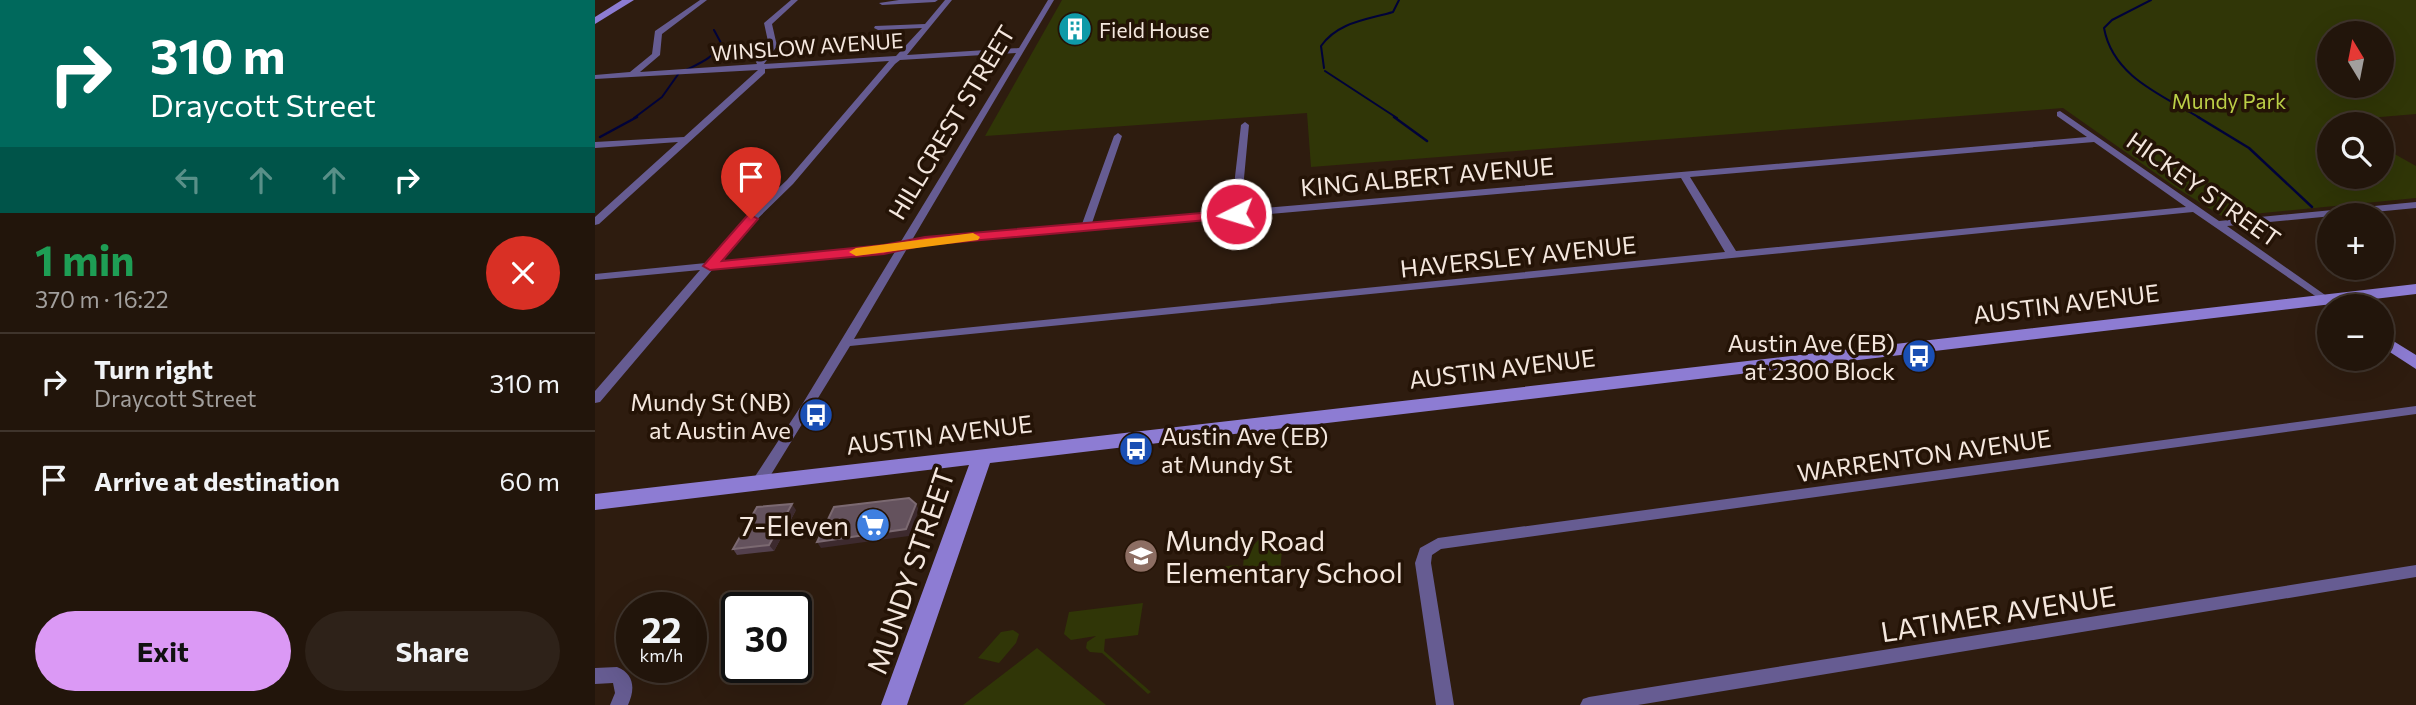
<!DOCTYPE html>
<html lang="en">
<head>
<meta charset="utf-8">
<style>
	:root { --surface:#22150b; --page:#2e2219; --text:#f1f3f6; --muted:#a29f9d; --line:#3f342c; --accent:#db99f5 }
	body { margin:0; font-family:Commissioner,sans-serif; background:var(--page); color:var(--text); height:100vh; display:flex; flex-direction:column; font-size:26px; white-space:nowrap }
	* { box-sizing:border-box; margin:0 }
	p { font-size:23px; color:var(--muted) }
	.icon { flex:none; width:38px; height:38px; fill:none; stroke:currentColor; stroke-width:2; stroke-linecap:round; stroke-linejoin:round }
	.map { position:relative; flex:1; overflow:hidden }
	.details { display:flex; flex-direction:column; background:var(--surface); width:595px }
	.details>* { flex:none }
	.hud { background:#00695c; color:#fff; overflow:hidden }
	.needle { width:46px; rotate:350deg }
	.buttons { position:absolute; left:1722px; top:21px; display:grid; gap:14px }
	.buttons a { display:grid; place-items:center; width:77px; height:77px; border-radius:50%; background:var(--surface); box-shadow:0 7px 28px #0002,0 0 0 2px var(--line); font-size:35px }
	.speed { position:absolute; left:21px; top:592px; display:flex; gap:14px; font-size:35px; font-weight:700; text-align:center }
	.speed>* { display:grid; place-content:center; width:91px; height:91px; border-radius:50%; background:var(--surface); box-shadow:0 7px 28px #0002,0 0 0 2px var(--line); line-height:1 }
	.speed small { font-size:18px; font-weight:400 }
	.speed .limit { border:4px solid #111; border-radius:10px; background:#fff; color:#111 }
	.pin { position:absolute; display:grid; place-items:center; width:60px; height:60px; color:#fff; margin:-72px -30px; border-radius:50% 50% 50% 0; rotate:-45deg; box-shadow:0 0 7px #0007 }
	.pin .icon { rotate:45deg }
	.me { position:absolute; width:77px; margin:-38px; rotate:265deg; stroke-linejoin:round; filter:drop-shadow(0 0 5px #0008) }
	.turn { display:flex; align-items:center; gap:24px; height:147px; padding:0 35px; font-size:32px }
	.turn .icon { width:91px; height:91px; stroke-width:2.5 }
	.turn b { display:block; font-size:49px; line-height:60px }
	.lanes { display:flex; align-items:center; height:66px; padding:0 35px; background:#0003; justify-content:center; gap:35px; direction:ltr }
	.lanes .off { opacity:.35 }
	.round { display:grid; place-items:center; flex:none; width:74px; height:74px; border-radius:37px; background:var(--page) }
	.head { display:flex; align-items:center; justify-content:space-between; height:119px; padding:0 35px }
	h1 { font-size:42px; font-weight:700; line-height:52px; color:#1e9e55 }
	.button { display:flex; gap:14px; margin-top:auto; padding:14px 35px }
	.button a { flex:1; height:80px; border-radius:42px; background:var(--accent); color:#111; font-size:28px; font-weight:700; line-height:80px; text-align:center }
	.button a+a { background:var(--page); color:var(--text) }
	ul { padding:0; list-style:none }
	li { display:flex; align-items:center; gap:21px; height:98px; padding:0 35px; border-top:2px solid var(--line) }
	li div { flex:1 }
	li b { display:block; font-size:26px }
	li em { font-style:normal }
	main { display:flex; flex:1; min-height:0 }
	.map>svg:first-child { display:block }
	.green { fill:#303607; fill-rule:evenodd }
	.lines { fill:none; stroke-linecap:round; stroke-linejoin:round }
	.stream-far1 { stroke:#000239; stroke-width:2 }
	.stream { stroke:#000239; stroke-width:2.5 }
	.street { fill:#665c92; fill-rule:evenodd }
	.secondary { fill:#8d7cd3; fill-rule:evenodd }
	.wall { fill:#53404d }
	.shaded-wall { fill:#3d2a2e }
	.building { fill:#64525d; stroke:#7b6971; stroke-width:2 }
	.route { fill:#e11d48; stroke:#92132f; stroke-width:2 }
	.slow { fill:#f59e0b }
	.labels { text-anchor:middle; dominant-baseline:central; stroke-width:7; stroke-linejoin:round; paint-order:stroke }
	.far-poi-label { font-size:21px; fill:#f4e7de; stroke:#241306; text-anchor:start }
	.far-street-label { font-size:21px; fill:#f4e7de; stroke:#241306 }
	.far-park-label { font-size:21px; fill:#bccf47; stroke:#241306 }
	.street-label { font-size:24px; fill:#f4e7de; stroke:#241306 }
	.poi-label { font-size:24px; fill:#f4e7de; stroke:#241306; text-anchor:end }
	.near-poi-label { font-size:28px; fill:#f4e7de; stroke:#241306; text-anchor:end }
	.near-street-label { font-size:28px; fill:#f4e7de; stroke:#241306 }
</style>
</head>
<body>
<main>
<section class="details">
<div class="hud">
<div class="turn"><svg class="icon" aria-label="right" viewBox="0 0 24 24"><path d="M7 20v-9h11M14 6l5 5-5 5"/></svg><div><b>310 m</b>Draycott Street</div></div>
<div class="lanes"><svg class="icon off" aria-label="left" viewBox="0 0 24 24"><path d="M17 20v-9H6M10 6l-5 5 5 5"/></svg><svg class="icon off" aria-label="ahead" viewBox="0 0 24 24"><path d="M12 20V5M6 11l6-6 6 6"/></svg><svg class="icon off" aria-label="ahead" viewBox="0 0 24 24"><path d="M12 20V5M6 11l6-6 6 6"/></svg><svg class="icon" aria-label="right" viewBox="0 0 24 24"><path d="M7 20v-9h11M14 6l5 5-5 5"/></svg></div>
</div>
<div class="head"><div><h1>1 min</h1><p>370 m · 16:22</p></div><a class="round" style="background:#d93025;color:#fff"><svg class="icon" aria-label="close" viewBox="0 0 24 24"><path d="M6 6l12 12M18 6L6 18"/></svg></a></div>
<ul>
<li><svg class="icon" aria-label="right" viewBox="0 0 24 24"><path d="M7 20v-9h11M14 6l5 5-5 5"/></svg><div><b>Turn right</b><p>Draycott Street</p></div><em>310 m</em></li>
<li><svg class="icon" aria-label="arrive" viewBox="0 0 24 24"><path d="M6 21V4h12l-3 4 3 4H6"/></svg><div><b>Arrive at destination</b></div><em>60 m</em></li>
</ul>
<div class="button"><a>Exit</a><a>Share</a></div>
</section>
<div class="map">
<svg width="1821" height="705" viewBox="0 0 1821 705">
	<rect width="100%" height="100%" fill="#2e1c0f"/>
	<path class="green" d="M467 0H1821V114L1738 121 1743 124H1734V177H1787V147L1821 166V198L1628 217 1580 187 1468 108 716 167 712 113 390 136ZM1734 33H1787V86H1734Z
		M664 539H671L687 549 685 573 647 577 649 556Z
		M643 565V578L590 580 592 570Z
		M548 603 543 635 510 639 509 651 556 692 553 694 507 653 495 652 491 648 492 642 501 636 476 640 469 634 474 612Z
		M418 630 424 634 421 643 404 663 383 658 406 632Z
		M442 648 511 705H368Z"/>
	<g class="lines">
		<path class="stream-far1" d="M1556 0 1517 20 1509 28C1518 77 1567 95 1605 118
			M729 68 726 46C743 22 771 20 798 12L804 0
			M91 70C105 63 119 58 126 43L119 30
			M730 71 802 118
			M39 118 67 97 84 73"/>
		<path class="stream" d="M799 117 832 141
			M1603 117 1654 148 1717 207
			M5 137 42 117"/>
		<path class="street" d="M105 0H112L67 34 65 55 45 72 162 64 161 62 174 46 169 23 196 0H203L177 24 182 46 169 64 301 56 327 28 283 30 279 28 280 26 330 24 350 0H357L312 55 424 48 453 0H459L317 240 487 224 519 136 523 133 527 136 497 223 636 211 646 125 650 122 654 125 646 210 1492 137 1462 116V112L1465 111 1624 221 1821 202V208L1632 226 1733 297 1735 299 1733 301 1729 302 1598 212 255 346 169 486H159L157 482 159 478 208 403 301 250 283 253 118 269 5 402 0 403V391L105 270 0 280V274L111 263 143 226 192 180 294 61 170 69V73L4 224 0 225V217L83 142 0 148V142L89 137 163 70 0 79V75L35 72 57 54 60 31ZM421 53 305 243 283 247 124 262 151 230 198 184 300 64 305 60ZM1499 142 1591 207 1141 251 1095 177ZM1086 178 1130 252 259 339 313 247 330 244Z
			M304 0H343L340 2 287 5 284 3Z
			M1821 406V414L846 549 837 555 836 563 859 705H841L820 563 825 548 843 538Z
			M1821 565V577L1043 705H985L988 699 994 697Z
			M22 667C40 674 40 690 33 705H15L20 693 18 683 0 684V668Z"/>
		<path class="secondary" d="M27 0H39L0 24V17Z
			M1821 284V294L395 463 312 705H286L374 465 0 510V494Z
			M1787 334 1821 355V369L1787 347Z"/>
	</g>
	<path class="wall" d="M201 510 179 551 142 555 138 549Z"/>
	<path class="shaded-wall" d="M197 504 201 510 179 551 174 545Z
		M321 504 324 510 314 536 226 548 222 542Z"/>
	<path class="building" d="M314 498 321 504 311 529 222 542 239 507Z
		M197 504 174 545 138 549 162 507Z"/>
	<path class="route" d="M641 210 648 214 646 217 330 245 289 254 115 270 108 266 152 216 156 215 163 219 127 261 289 245 330 237Z"/>
	<path class="slow" d="M378 233 385 237 383 240 261 256 254 252 261 248Z"/>
	<defs>
		<g id="building-disc" transform="scale(1.75)"><circle r="9.5" fill="#0f9aa8" stroke="#241306"/><path d="M-4-6H4V6H1V3H-1V6H-4ZM-2.5-4.3h1.7v1.8h-1.7ZM.8-4.3h1.7v1.8H.8ZM-2.5-1h1.7V.8h-1.7ZM.8-1h1.7V.8H.8Z" fill="#fff"/></g>
		<g id="bus-disc" transform="scale(1.75)"><circle r="9.5" fill="#1a4fb4" stroke="#241306"/><path d="M-5-6H5V4H4V6H2V4H-2V6H-4V4H-5ZM-3.5-4V0h7V-4ZM-3.5 1.2v1.5H-2V1.2ZM2 1.2v1.5H3.5V1.2Z" fill="#fff"/></g>
		<g id="supermarket-disc" transform="scale(1.75)"><circle r="9.5" fill="#3f7fe0" stroke="#241306"/><path d="M-6-5.5h2.5l.6 2H6L4.5 2H-2.5L-4.4-4H-6ZM-1.5 3.2a1.3 1.3 0 1 0 .1 0ZM3 3.2a1.3 1.3 0 1 0 .1 0Z" fill="#fff"/></g>
		<g id="school-disc" transform="scale(1.75)"><circle r="9.5" fill="#8d6e63" stroke="#241306"/><path d="M0-5L7-2L0 1L-7-2ZM-4 1L0 2.5L4 1V4Q0 6-4 4Z" fill="#fff"/></g>
	</defs>
	<g fill-rule="evenodd">
		<use href="#building-disc" x="480" y="29"/>
		<use href="#bus-disc" x="1324" y="356"/>
		<use href="#bus-disc" x="221" y="415"/>
		<use href="#bus-disc" x="541" y="449"/>
		<use href="#supermarket-disc" x="278" y="525"/>
		<use href="#school-disc" x="546" y="556"/>
	</g>
	<g class="labels">
		<g class="far-poi-label">
			<text x="504" y="29">Field House</text>
		</g>
		<g class="far-street-label">
			<text transform="translate(212 46) rotate(-4)">WINSLOW AVENUE</text>
		</g>
		<g class="far-park-label">
			<text x="1634" y="100">Mundy Park</text>
		</g>
		<g class="street-label">
			<text transform="translate(356 122) rotate(-59)">HILLCREST STREET</text>
			<text transform="translate(832 176) rotate(-5)">KING ALBERT AVENUE</text>
			<text transform="translate(1609 189) rotate(35)">HICKEY STREET</text>
			<text transform="translate(923 256) rotate(-6)">HAVERSLEY AVENUE</text>
			<text transform="translate(1471 303) rotate(-7)">AUSTIN AVENUE</text>
			<text transform="translate(907 368) rotate(-7)">AUSTIN AVENUE</text>
			<text transform="translate(344 434) rotate(-7)">AUSTIN AVENUE</text>
			<text transform="translate(1329 455) rotate(-8)">WARRENTON AVENUE</text>
		</g>
		<g class="poi-label">
			<text x="1300" y="342">Austin Ave (EB)<tspan x="1300" dy="28">at 2300 Block</tspan></text>
			<text x="196" y="401">Mundy St (NB)<tspan x="196" dy="28">at Austin Ave</tspan></text>
			<text x="566" y="435" text-anchor="start">Austin Ave (EB)<tspan x="566" dy="28">at Mundy St</tspan></text>
		</g>
		<g class="near-poi-label">
			<text x="254" y="525">7-Eleven</text>
			<text x="570" y="540" text-anchor="start">Mundy Road<tspan x="570" dy="32">Elementary School</tspan></text>
		</g>
		<g class="near-street-label">
			<text transform="translate(315 571) rotate(-71)">MUNDY STREET</text>
			<text transform="translate(1403 613) rotate(-9)">LATIMER AVENUE</text>
		</g>
	</g>
</svg>
<div class="buttons">
<a><svg class="needle" viewBox="-14 -14 28 28"><path d="M0-13l5 13h-10z" fill="#e53935"/><path d="M0 13l5-13h-10z" fill="#a29f9d"/></svg></a>
<a><svg class="icon" aria-label="search" viewBox="0 0 24 24"><circle cx="10" cy="10" r="6"/><path d="M15 15l6 6"/></svg></a>
<a>+</a>
<a>−</a>
</div>
<div class="speed"><div>22<small>km/h</small></div><div class="limit">30</div></div>
<div class="pin" style="left:156px;top:219px;background:#d93025"><svg class="icon" aria-label="arrive" viewBox="0 0 24 24"><path d="M6 21V4h12l-3 4 3 4H6"/></svg></div>
<svg class="me" style="left:641px;top:214px" viewBox="-20 -20 40 40"><circle r="17" fill="#e11d48" stroke="#fff" stroke-width="3"/><path d="M0-11L8 9 0 5-8 9z" fill="#fff"/></svg>
</div>
</main>
</body>
</html>
